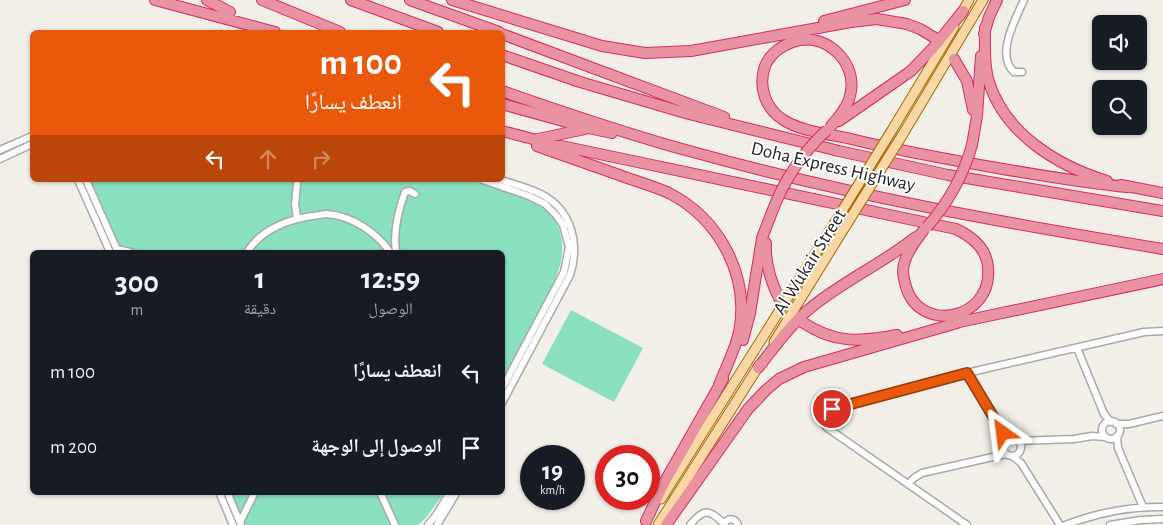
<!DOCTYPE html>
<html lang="ar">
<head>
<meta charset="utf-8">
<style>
	:root { --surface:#171b24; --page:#20242c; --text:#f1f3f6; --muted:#9ea1a6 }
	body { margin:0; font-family:"Alegreya Sans","Noto Naskh Arabic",sans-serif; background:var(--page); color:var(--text); direction:rtl; height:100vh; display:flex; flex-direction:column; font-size:19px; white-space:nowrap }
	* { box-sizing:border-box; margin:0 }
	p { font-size:16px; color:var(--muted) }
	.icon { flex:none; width:28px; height:28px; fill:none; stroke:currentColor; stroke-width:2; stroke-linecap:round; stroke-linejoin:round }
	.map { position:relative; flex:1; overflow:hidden; direction:ltr }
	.panel { position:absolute; left:30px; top:250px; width:475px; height:245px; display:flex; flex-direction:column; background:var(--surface); border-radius:8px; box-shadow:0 1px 4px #0004; direction:rtl }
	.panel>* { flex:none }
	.top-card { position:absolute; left:30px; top:30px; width:475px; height:152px; border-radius:8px; box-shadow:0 1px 4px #0004; direction:rtl; background:#ea580c; color:#fff; overflow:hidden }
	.fabs { position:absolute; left:1092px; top:15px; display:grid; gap:10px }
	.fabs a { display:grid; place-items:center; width:55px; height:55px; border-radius:8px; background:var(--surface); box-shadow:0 1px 4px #0004; font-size:25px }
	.speed { position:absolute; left:520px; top:445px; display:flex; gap:10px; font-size:25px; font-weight:700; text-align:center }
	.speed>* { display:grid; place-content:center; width:65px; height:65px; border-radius:50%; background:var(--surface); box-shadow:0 1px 4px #0004; line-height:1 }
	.speed small { font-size:12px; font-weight:400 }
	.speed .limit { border:8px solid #d22; background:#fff; color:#111 }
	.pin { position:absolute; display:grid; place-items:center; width:42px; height:42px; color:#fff; margin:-21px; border:2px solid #fff; border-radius:50%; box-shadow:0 1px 5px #0007 }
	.me { position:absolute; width:55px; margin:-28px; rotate:329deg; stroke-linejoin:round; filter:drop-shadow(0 0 4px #0008) }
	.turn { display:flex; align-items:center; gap:18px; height:105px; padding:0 20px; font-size:22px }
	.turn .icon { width:65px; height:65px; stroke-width:2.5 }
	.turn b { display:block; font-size:35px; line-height:42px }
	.lanes { display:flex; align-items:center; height:48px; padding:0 20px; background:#0003; justify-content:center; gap:25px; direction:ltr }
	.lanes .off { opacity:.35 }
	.eta { display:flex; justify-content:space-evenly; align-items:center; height:85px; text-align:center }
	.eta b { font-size:30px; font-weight:600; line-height:35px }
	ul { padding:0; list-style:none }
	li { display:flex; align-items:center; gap:15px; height:75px; padding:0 20px }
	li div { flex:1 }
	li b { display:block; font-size:19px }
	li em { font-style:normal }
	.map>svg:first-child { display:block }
	.pitch { fill:#88e0be }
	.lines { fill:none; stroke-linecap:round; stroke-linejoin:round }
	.minor-casing { stroke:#a9a9a9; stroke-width:9 }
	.major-casing { stroke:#a06b00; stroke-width:11 }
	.highway-casing { stroke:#dc2a67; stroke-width:12 }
	.minor { stroke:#fff; stroke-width:6 }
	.major { stroke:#fcd6a4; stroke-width:9 }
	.highway { stroke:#e892a2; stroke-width:10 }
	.major-bridge-casing { stroke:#a06b00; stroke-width:11; stroke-linecap:butt }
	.highway-bridge-casing { stroke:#dc2a67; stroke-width:12; stroke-linecap:butt }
	.major-bridge { stroke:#fcd6a4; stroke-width:9 }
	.highway-bridge { stroke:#e892a2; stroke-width:10 }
	.route-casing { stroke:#983908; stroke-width:12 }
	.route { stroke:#ea580c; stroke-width:9 }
	.labels { text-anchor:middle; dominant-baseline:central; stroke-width:4; stroke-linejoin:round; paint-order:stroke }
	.street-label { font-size:19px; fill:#222; stroke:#fff }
</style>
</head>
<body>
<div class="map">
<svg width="1163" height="525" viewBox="0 0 1163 525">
	<rect width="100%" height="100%" fill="#f2efe9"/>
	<path class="pitch" d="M88 180H478C499 188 527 193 545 208 551 213 555 219 558 226 572 260 548 294 533 323 523 342 513 361 503 380L502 252H121Z
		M571 310 643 348 614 402 542 364Z
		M228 493H444L425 519 418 525H243Z"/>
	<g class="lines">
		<g class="minor-casing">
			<path id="minor" d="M1022 72H1014C995 55 1016 18 1024 0
				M0 150 32 136
				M0 159 32 144
				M78 180 110 252
				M86 180 118 252
				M483 180 529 196 545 204 556 215 563 225 569 247 564 272 502 389
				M501 180C514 184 529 188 541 194 572 210 580 244 570 275L502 403
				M297 218 295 204 297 184
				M117 249 130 252
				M247 252C261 230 286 220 312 216 316 216 322 214 327 214 352 216 376 232 390 252
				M396 252C393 232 398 211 405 192L410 191 415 194
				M1077 348 1104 414 1111 422
				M967 373 1003 433 1005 442
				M1102 430a9 9 0 1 1 18 0a9 9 0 1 1-18 0Z
				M1116 424H1129L1163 416
				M1117 436 1118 448 1143 507
				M1003 447a9 9 0 1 1 18 0a9 9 0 1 1-18 0Z
				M1018 441 1074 439 1092 436 1105 437
				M1012 456 1021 463 1060 525
				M908 484 914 478 922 473 1006 454
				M219 492 233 525
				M227 492 241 525
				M380 492 395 525
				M240 522 255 492
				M428 525 437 514 450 492
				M437 525 457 492
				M690 525C703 509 709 508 724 524
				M724 525 726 521C731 518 736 519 738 525
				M967 525 826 427 823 421 826 412 832 409 967 373 1144 332 1163 331
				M1065 525C1097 513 1129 506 1163 507
				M1110 525 1141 520 1163 519"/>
		</g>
		<g class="major-casing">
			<path id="major" d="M960 16 969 0
				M892 130 954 27
				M903 134 983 0
				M774 342 845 227
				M661 499 834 224
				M658 525 760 364"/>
		</g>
		<g class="highway-casing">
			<path id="highway" d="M155 0 275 32
				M207 0 230 12
				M262 0 340 32
				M351 0 438 32
				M410 0 499 32
				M452 0 602 46 645 53 691 51 851 22 877 19 907 24 920 29 935 38
				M824 21 905 0
				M985 28C985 46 984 65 989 82 1005 134 1058 166 1107 181
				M502 34 724 117
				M984 34 989 17 997 0
				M502 55 580 82 689 114 839 151 948 175 1163 211
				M954 59 967 81 973 110
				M502 91C565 113 629 135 693 152 847 195 1005 223 1163 249
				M502 104 588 128 612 133
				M839 121 911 71 934 47 963 11
				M831 126C840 116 849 105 851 91 856 63 828 35 800 40 785 43 771 52 765 66 758 86 765 108 782 119 799 131 828 134 847 138 899 151 951 160 1003 169 1044 176 1085 183 1127 187
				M502 131 552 144 956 229C973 237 987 249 988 268 993 321 916 335 905 283 903 276 902 268 905 261 908 250 916 240 923 231
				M538 139 585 129
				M972 145 977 116 981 56
				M537 146C565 156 594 166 622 176 638 182 654 186 669 193 719 219 750 275 739 332 735 350 726 367 719 385
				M1121 185 1163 193
				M766 243C765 263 770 280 779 298
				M802 322C835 344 860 342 897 335
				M950 324 1163 279
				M743 340 750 313 762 238 772 212
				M758 368C774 348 789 326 808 310 841 282 882 264 916 237
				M646 521 664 483 723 379
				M666 525 748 409 766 390 779 379 804 367 957 323"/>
		</g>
		<use href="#minor" class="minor"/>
		<use href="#major" class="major"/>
		<use href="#highway" class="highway"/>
		<g class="major-bridge-casing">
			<path id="major-bridge" d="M834 224 892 130
				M845 227 903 134"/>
		</g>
		<g class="highway-bridge-casing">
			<path id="highway-bridge" d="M772 212C784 180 802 153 827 130
				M927 227C948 203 963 177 972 145"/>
		</g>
		<use href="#major-bridge" class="major-bridge"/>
		<use href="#highway-bridge" class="highway-bridge"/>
	</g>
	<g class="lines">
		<g class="route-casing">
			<path id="route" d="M832 409 967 373 1003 433"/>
		</g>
		<use href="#route" class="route"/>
	</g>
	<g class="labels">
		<g class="street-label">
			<text transform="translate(833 167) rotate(13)">Doha Express Highway</text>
			<text transform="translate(810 262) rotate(-58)">Al Wukair Street</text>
		</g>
	</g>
</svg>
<div class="fabs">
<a><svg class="icon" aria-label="sound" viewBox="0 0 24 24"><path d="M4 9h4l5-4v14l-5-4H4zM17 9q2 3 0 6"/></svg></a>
<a><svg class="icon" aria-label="search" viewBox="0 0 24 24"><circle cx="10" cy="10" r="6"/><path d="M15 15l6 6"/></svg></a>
</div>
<div class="speed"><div>19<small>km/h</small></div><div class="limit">30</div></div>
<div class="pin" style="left:832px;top:409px;background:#d93025"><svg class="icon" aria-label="arrive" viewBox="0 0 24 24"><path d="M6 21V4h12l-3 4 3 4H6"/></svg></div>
<svg class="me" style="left:1003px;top:433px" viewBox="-20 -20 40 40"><path d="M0-17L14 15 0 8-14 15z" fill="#ea580c" stroke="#fff" stroke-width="4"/></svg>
<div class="top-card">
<div class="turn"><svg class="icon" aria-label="left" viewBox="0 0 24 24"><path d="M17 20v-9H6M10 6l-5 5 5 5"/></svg><div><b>100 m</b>انعطف يسارًا</div></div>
<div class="lanes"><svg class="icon" aria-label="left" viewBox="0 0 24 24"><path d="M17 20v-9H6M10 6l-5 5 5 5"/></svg><svg class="icon off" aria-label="ahead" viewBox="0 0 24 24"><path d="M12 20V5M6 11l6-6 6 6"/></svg><svg class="icon off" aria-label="right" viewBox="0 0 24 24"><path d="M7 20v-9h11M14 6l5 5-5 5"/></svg></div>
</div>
<section class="panel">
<div class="eta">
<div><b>12:59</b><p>الوصول</p></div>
<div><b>1</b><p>دقيقة</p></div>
<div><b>300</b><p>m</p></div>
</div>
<ul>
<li><svg class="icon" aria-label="left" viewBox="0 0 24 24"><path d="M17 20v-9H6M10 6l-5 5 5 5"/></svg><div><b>انعطف يسارًا</b></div><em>100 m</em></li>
<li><svg class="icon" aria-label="arrive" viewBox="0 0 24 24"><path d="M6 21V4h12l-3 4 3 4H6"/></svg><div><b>الوصول إلى الوجهة</b></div><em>200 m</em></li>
</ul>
</section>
</div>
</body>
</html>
